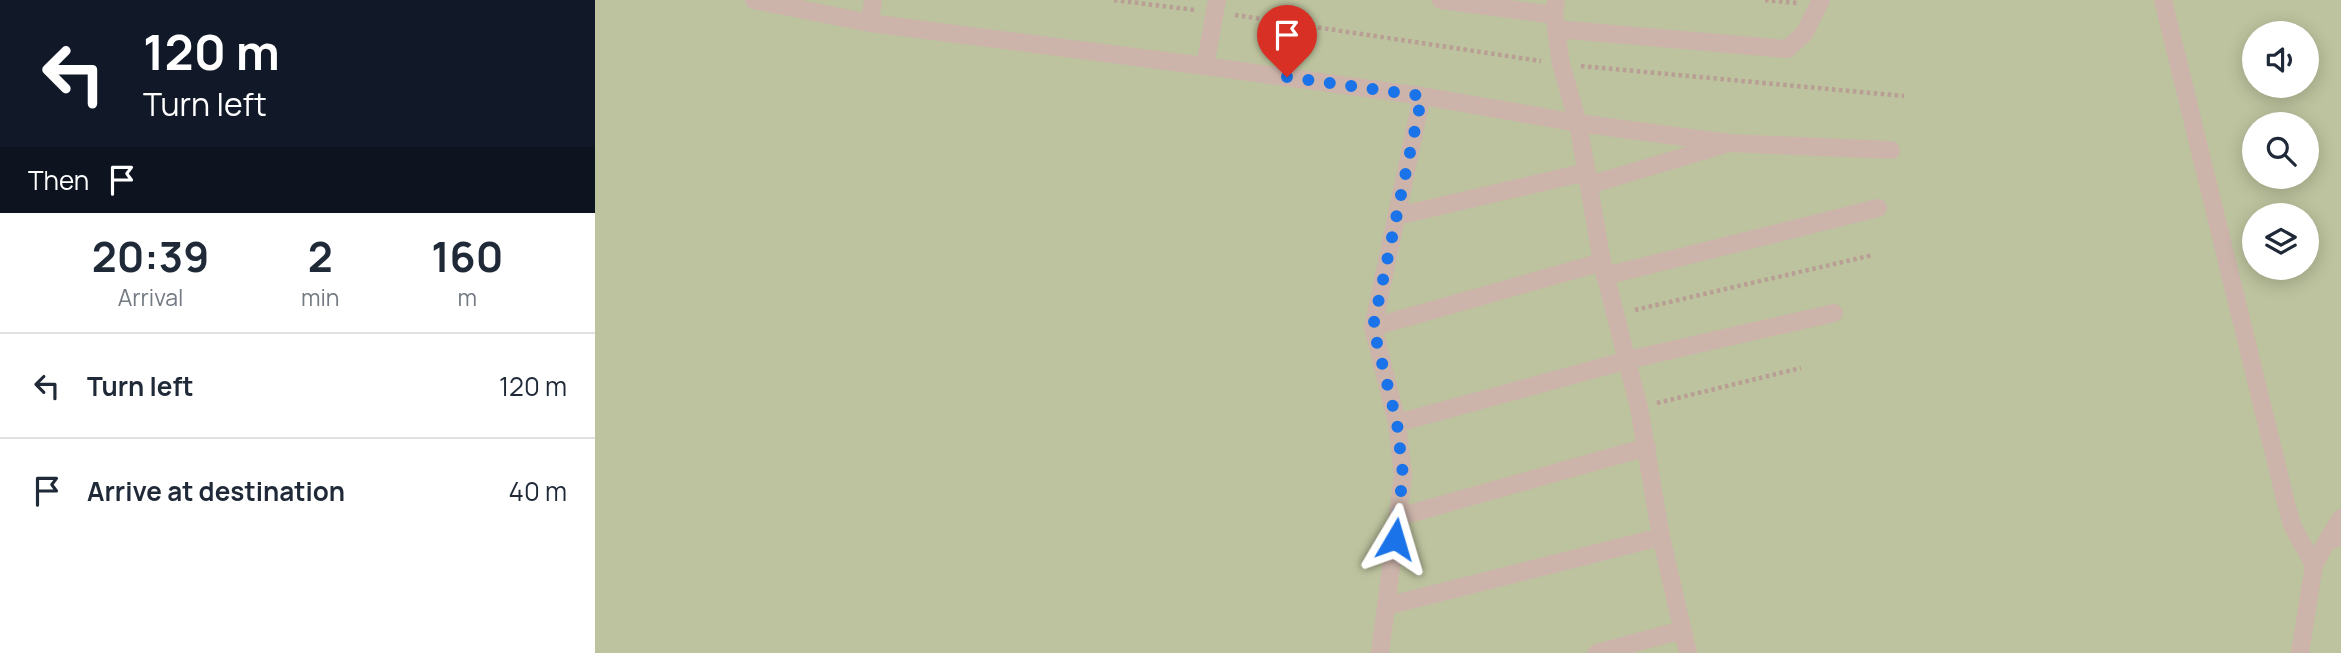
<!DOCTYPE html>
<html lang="en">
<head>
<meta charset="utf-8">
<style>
	:root { --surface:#fff; --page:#f2f2f3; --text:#1f2937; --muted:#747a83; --line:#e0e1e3 }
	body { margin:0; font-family:Manrope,sans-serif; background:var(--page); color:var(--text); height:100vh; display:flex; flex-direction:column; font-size:26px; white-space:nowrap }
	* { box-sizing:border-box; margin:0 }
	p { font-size:23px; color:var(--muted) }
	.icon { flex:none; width:38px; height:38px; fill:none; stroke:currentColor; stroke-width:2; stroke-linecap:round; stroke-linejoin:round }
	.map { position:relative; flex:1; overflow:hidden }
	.drawer { display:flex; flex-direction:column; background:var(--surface); width:595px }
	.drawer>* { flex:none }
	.hud { background:#111827; color:#fff; overflow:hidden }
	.tools { position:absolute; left:1647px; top:21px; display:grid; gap:14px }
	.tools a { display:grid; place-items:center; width:77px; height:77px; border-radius:50%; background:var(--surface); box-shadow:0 4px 18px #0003; font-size:35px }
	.pin { position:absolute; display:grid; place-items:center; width:60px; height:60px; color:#fff; margin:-72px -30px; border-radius:50% 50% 50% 0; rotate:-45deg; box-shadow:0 0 7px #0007 }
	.pin .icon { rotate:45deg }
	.me { position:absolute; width:77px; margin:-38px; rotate:7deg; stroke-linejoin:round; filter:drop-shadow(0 0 5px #0008) }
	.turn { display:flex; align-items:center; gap:24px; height:147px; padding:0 28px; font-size:32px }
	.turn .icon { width:91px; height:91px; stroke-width:2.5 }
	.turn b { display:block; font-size:49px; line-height:60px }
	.then { display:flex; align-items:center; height:66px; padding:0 28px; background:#0003; gap:14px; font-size:26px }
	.eta { display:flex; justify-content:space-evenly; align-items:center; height:119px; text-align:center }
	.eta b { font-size:42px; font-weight:700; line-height:49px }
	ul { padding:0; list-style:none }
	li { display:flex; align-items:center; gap:21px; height:105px; padding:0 28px; border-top:2px solid var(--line) }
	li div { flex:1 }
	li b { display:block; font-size:26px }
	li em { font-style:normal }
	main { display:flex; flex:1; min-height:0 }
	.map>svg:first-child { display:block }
	.green { fill:#bdc39e; fill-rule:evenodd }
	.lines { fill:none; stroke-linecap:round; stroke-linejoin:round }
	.path { stroke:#b89e94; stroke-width:4.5; stroke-dasharray:3.5 3.5; stroke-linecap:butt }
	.minor { stroke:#ccb4aa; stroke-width:18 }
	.route { stroke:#1a73e8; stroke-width:12; stroke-dasharray:0 21.6 }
</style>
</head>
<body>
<main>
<section class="drawer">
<div class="hud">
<div class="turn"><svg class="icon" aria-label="left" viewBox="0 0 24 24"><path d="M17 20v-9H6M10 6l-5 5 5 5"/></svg><div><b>120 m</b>Turn left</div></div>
<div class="then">Then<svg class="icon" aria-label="arrive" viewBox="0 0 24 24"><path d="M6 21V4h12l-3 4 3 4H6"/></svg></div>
</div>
<div class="eta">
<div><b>20:39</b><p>Arrival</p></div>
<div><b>2</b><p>min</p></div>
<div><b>160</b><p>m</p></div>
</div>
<ul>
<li><svg class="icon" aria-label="left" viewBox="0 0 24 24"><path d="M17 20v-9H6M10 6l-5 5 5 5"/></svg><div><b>Turn left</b></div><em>120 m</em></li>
<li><svg class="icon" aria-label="arrive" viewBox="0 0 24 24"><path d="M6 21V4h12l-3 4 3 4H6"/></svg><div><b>Arrive at destination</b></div><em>40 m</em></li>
</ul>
</section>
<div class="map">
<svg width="1746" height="653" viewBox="0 0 1746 653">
	<rect width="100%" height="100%" fill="#f4e7df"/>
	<path class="green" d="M0 0H1746V653H0ZM1659 33H1712V86H1659ZM1659 124H1712V177H1659ZM1659 215H1712V268H1659Z"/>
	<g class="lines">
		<path class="path" d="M519 0 600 10
			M1170 0 1202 3
			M640 15 946 61
			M986 66 1309 96
			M1040 310 1278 255
			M1062 403 1206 368"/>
		<path class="minor" d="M159 0 275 23 610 66 827 96 983 123 1134 143 1296 150
			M846 0 959 15
			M961 0 959 15 966 64 983 123 1007 262 1044 408 1066 537 1093 653
			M1568 0 1691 503 1697 525 1719 565
			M275 23 278 0
			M961 29 1192 49 1209 34 1226 0
			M610 66 622 0
			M994 185 1128 145
			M802 216 992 172
			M1010 276 1283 208
			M778 327 1007 262
			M802 423 1033 360 1239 313
			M803 517 1052 447
			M1731 543 1746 518
			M791 606 1066 537
			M785 653 808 475 802 423 778 327 827 96
			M1002 653 1087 630
			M1705 653 1719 565 1731 543 1746 535"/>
	</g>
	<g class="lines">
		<path class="route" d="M692 77 827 96 778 327 802 423 808 475 800 539"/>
	</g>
</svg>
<div class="tools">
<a><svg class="icon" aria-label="sound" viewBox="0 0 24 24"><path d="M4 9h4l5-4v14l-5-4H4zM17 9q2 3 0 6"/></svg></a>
<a><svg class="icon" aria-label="search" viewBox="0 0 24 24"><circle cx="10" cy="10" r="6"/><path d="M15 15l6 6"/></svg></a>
<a><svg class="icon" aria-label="layers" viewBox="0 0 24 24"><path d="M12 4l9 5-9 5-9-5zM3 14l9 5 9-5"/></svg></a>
</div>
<div class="pin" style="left:692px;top:77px;background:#d93025"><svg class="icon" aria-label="arrive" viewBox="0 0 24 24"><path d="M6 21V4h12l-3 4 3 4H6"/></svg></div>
<svg class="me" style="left:800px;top:539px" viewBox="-20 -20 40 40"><path d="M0-17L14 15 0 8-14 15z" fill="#1a73e8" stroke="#fff" stroke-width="4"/></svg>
</div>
</main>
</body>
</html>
